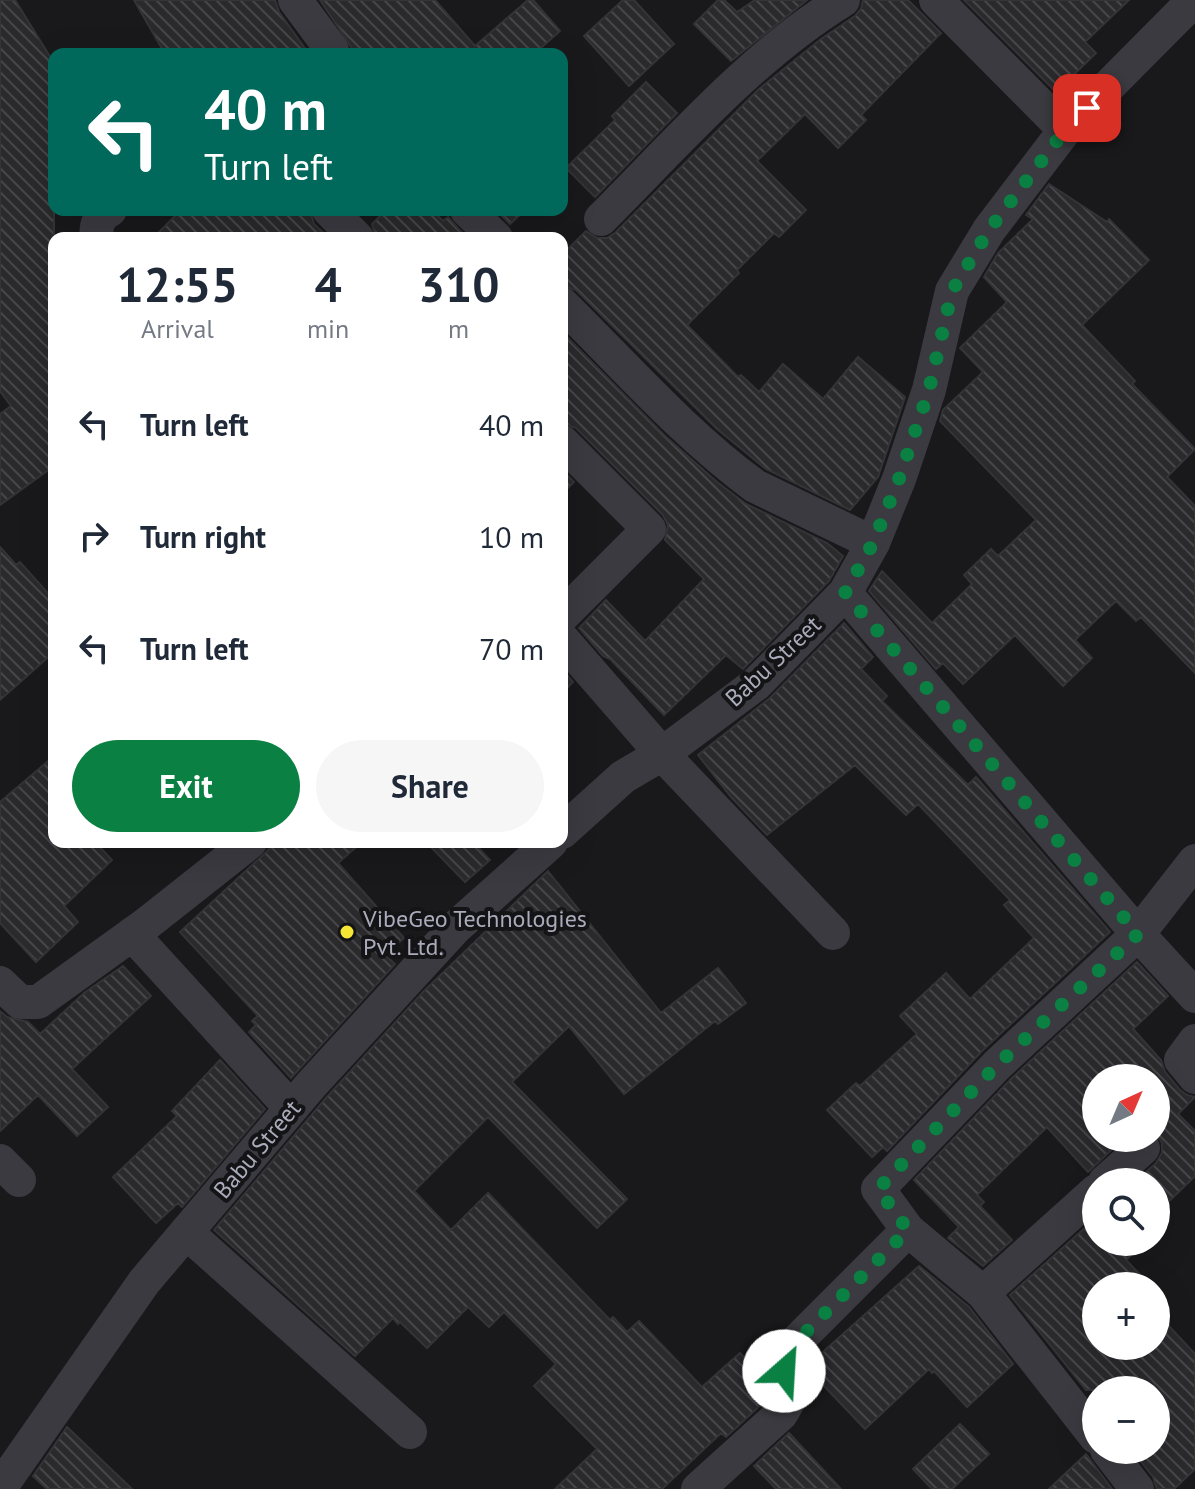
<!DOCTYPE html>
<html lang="en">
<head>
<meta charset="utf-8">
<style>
	:root { --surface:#fff; --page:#f6f6f7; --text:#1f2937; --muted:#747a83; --accent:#0b8043 }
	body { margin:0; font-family:"PT Sans",sans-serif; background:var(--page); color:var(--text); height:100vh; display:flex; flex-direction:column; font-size:30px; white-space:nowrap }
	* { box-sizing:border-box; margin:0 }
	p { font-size:26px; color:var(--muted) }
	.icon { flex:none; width:44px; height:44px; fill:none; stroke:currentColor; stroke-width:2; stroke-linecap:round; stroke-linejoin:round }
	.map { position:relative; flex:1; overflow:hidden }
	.drawer { position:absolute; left:48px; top:232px; width:520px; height:616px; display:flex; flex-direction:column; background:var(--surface); border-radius:16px; box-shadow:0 8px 32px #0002 }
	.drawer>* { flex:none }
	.hud { position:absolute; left:48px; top:48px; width:520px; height:168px; border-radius:16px; box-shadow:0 8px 32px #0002; background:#00695c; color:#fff; overflow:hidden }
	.needle { width:52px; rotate:44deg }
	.tools { position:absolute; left:1082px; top:1064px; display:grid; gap:16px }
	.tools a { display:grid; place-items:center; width:88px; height:88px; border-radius:50%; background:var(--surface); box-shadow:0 8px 32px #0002; font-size:40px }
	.pin { position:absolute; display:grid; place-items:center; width:68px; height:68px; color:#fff; margin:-34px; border-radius:16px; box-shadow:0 4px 12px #0006 }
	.me { position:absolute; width:88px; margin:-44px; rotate:26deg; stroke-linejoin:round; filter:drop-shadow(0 0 6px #0008) }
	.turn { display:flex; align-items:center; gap:28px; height:168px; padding:0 24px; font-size:36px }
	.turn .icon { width:104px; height:104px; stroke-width:2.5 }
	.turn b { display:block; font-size:56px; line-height:68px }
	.eta { display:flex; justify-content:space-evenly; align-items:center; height:136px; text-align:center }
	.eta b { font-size:48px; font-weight:700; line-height:56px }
	.primary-button { display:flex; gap:16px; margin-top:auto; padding:16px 24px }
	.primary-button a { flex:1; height:92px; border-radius:48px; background:var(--accent); color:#fff; font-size:32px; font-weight:700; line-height:92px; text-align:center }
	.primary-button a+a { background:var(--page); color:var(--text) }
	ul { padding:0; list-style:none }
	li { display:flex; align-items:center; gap:24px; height:112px; padding:0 24px }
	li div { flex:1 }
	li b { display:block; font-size:30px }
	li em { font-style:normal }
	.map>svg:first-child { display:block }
	.building { fill:url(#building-back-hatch); stroke:#343337; stroke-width:2 }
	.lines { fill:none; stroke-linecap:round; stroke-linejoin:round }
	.street { stroke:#3a3a40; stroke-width:34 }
	.route { stroke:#0b8043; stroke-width:14; stroke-dasharray:0 25.2 }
	.poi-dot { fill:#f7e735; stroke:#141416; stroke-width:3 }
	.labels { text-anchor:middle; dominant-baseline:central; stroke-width:8; stroke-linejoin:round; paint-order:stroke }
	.street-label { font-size:24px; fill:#abacbb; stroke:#141416 }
	.poi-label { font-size:24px; fill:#abacbb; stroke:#141416; text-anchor:start }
</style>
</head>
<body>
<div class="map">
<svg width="1195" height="1489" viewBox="0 0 1195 1489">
	<defs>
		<pattern id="building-back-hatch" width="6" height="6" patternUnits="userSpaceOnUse" patternTransform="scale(2)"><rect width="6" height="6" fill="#2a292c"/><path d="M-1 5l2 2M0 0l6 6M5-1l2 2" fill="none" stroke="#464549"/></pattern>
	</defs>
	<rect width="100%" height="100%" fill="#19191b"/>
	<path class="building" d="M0 0H15L54 63V466L0 505V414L11 406 0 391Z
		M134 0H275L279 12 309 54H165Z
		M320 0H435L475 46 528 0H533L560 31 534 54H356Z
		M623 0H634L674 44 629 86 584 36Z
		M718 0H724L737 12 755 0H807L731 61 694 24Z
		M863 0H908L941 33 861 115 866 120 838 148 805 114 757 161 806 210 779 237 774 233 737 270 739 273 687 325 738 377 741 375 759 392 783 364 823 399 858 357 905 397 878 477 850 510 766 469 717 429 576 290 562 285V255L586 231 597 238H607L615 233 759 89 821 39 855 16 861 9Z
		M964 0H1129L1085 42 1096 53 1056 92Z
		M646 82 677 113 595 197 566 168 615 120 612 116Z
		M1049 184 1107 222 1109 219 1149 260 1082 325 1135 381 1132 384 1195 449 1167 477 1195 506V673L1141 617 1136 621 1116 601 1075 640 1092 658 1063 686 1015 635 963 684 943 663 936 669 869 591 882 571 932 623 972 584 964 575 991 549 998 556 1036 520 940 421 943 410 983 372 960 348 1007 302 984 277 998 253 1033 219 1026 215Z
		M181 210H310L314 224 329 238H153Z
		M386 210H432L443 221 448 217 467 238H376L372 224Z
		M496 210H525L510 224Z
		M562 332 665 436 717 482 746 504 827 543 843 556 829 581 743 669 726 655 664 715 610 659 603 656 579 628 606 600 645 641 704 579 665 540 668 525 663 515 576 428 562 423Z
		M562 470 574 482 562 494Z
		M0 547 16 565 20 562 54 600V652L0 700Z
		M844 623 873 657 861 669 887 696 882 701 968 785 976 777 1110 932 983 1050 887 1151 883 1147 872 1157 827 1110 856 1083 860 1086 917 1034 900 1016 946 973 970 999 1034 938 1004 905 1010 900 918 804 906 815 855 765 767 835 731 797 698 755 770 698Z
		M562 669 573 682 562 693Z
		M54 756V842H95L112 860 64 906 78 922 36 962 0 923V802Z
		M277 842H362L338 863 404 938 385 955 395 964 291 1078 249 1032 256 1025 252 1021 258 1016 180 932Z
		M426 842H473L490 860 465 882Z
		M548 871 661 1013 718 968 746 1003 718 1024 715 1021 624 1094 569 1026 512 1082 627 1199 597 1228 488 1117 414 1191 451 1230 488 1193 610 1320 613 1317 627 1332 639 1321 702 1387 740 1353 766 1379 770 1393 765 1401 726 1437 721 1433 662 1489H555L597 1449 534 1386 556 1364 504 1312 489 1327 468 1307 427 1348 400 1322 398 1324 393 1318 355 1356 214 1230 326 1098 423 992Z
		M1137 962 1168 996 1133 1029 1161 1060 1165 1072 1180 1090 1187 1095 1195 1097 1178 1114 1195 1131V1176L1156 1214V1182H1135L1156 1163 1162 1153V1143L1156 1133V1078H1096V1138H1124L1088 1172 1047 1127 977 1195 984 1202 980 1206 1012 1240 983 1266 948 1238 959 1227 914 1180 1011 1079Z
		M123 966 151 996 72 1069 108 1107 77 1136 38 1095 0 1131V1011L7 1017 28 1022 40 1034 84 993Z
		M220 1060 265 1109 182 1207 178 1203 156 1223 113 1177 177 1116 172 1111Z
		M1096 1218V1242H1145L1126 1260 1151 1286H1096V1346H1156V1312L1195 1354V1469L1174 1489H1157L1153 1477 1132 1450H1156V1390H1086L1010 1295Z
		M919 1266 969 1307 1013 1364 967 1407 934 1371 932 1373 929 1369 865 1429 806 1367Z
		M960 1424 989 1454 952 1489H932L913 1469Z
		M67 1427 132 1489H47L33 1476Z
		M789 1433 841 1489H776L754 1466Z
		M1086 1454 1112 1489H1049Z"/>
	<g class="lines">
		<path class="street" d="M295 0 332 50 328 54
			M936 0 1065 130
			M329 210 357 238
			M467 210 496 238
			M601 219C677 143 751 57 843 0
			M97 238C95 227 99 215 110 210
			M562 304C624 365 684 434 755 486L873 543
			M562 442 649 529 562 616
			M845 593 1138 934 1195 996
			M562 639 662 754 833 933
			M562 832 623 777 662 754 756 684 845 593 873 543 899 479 929 390 952 291 989 230 1065 130 1194 0
			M132 934 291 1108
			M0 983 20 1002H38L145 925 250 842
			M1195 1041 1181 1060 1195 1077
			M0 1161 19 1180
			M1105 1182 1143 1148
			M186 1232 410 1432
			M983 1293 1096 1191
			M1096 1437 983 1293 908 1230 878 1189 997 1065 1138 934 1195 861
			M1107 1450 1137 1489
			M0 1488 144 1282 311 1085 455 928 551 842
			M698 1489 781 1414 792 1395 784 1371 783 1355 908 1230"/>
	</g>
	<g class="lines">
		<path class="route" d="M784 1371 783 1355 908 1230 878 1189 997 1065 1138 934 845 593 873 543 899 479 929 390 952 291 989 230 1065 130 1087 108"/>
	</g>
	<circle class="poi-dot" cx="347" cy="932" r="8"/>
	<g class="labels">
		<g class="street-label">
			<text transform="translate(773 661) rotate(-43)">Babu Street</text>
			<text transform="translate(257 1149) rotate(-50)">Babu Street</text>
		</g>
		<g class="poi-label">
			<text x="363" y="918">VibeGeo Technologies<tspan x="363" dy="28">Pvt. Ltd.</tspan></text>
		</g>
	</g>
</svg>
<div class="tools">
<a><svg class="needle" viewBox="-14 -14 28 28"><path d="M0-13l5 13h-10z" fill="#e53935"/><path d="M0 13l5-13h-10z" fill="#747a83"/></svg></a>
<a><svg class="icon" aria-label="search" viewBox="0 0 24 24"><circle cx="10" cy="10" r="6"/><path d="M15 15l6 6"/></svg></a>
<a>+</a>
<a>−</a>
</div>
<div class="pin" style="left:1087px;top:108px;background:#d93025"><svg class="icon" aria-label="arrive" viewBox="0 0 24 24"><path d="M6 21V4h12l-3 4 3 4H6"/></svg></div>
<svg class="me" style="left:784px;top:1371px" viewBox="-20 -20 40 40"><circle r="19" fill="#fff"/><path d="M0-13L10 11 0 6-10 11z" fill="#0b8043"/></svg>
<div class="hud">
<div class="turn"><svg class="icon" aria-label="left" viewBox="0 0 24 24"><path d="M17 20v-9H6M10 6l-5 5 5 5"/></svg><div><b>40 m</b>Turn left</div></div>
</div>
<section class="drawer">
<div class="eta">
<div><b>12:55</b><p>Arrival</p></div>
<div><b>4</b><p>min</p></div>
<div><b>310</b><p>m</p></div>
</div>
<ul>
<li><svg class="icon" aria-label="left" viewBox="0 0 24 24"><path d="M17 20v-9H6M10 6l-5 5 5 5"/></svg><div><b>Turn left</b></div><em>40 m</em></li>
<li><svg class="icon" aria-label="right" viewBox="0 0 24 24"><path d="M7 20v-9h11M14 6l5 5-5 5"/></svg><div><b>Turn right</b></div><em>10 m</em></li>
<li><svg class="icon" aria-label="left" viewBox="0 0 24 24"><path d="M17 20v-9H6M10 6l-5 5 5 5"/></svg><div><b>Turn left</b></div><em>70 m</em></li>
</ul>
<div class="primary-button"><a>Exit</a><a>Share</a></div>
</section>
</div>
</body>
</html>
